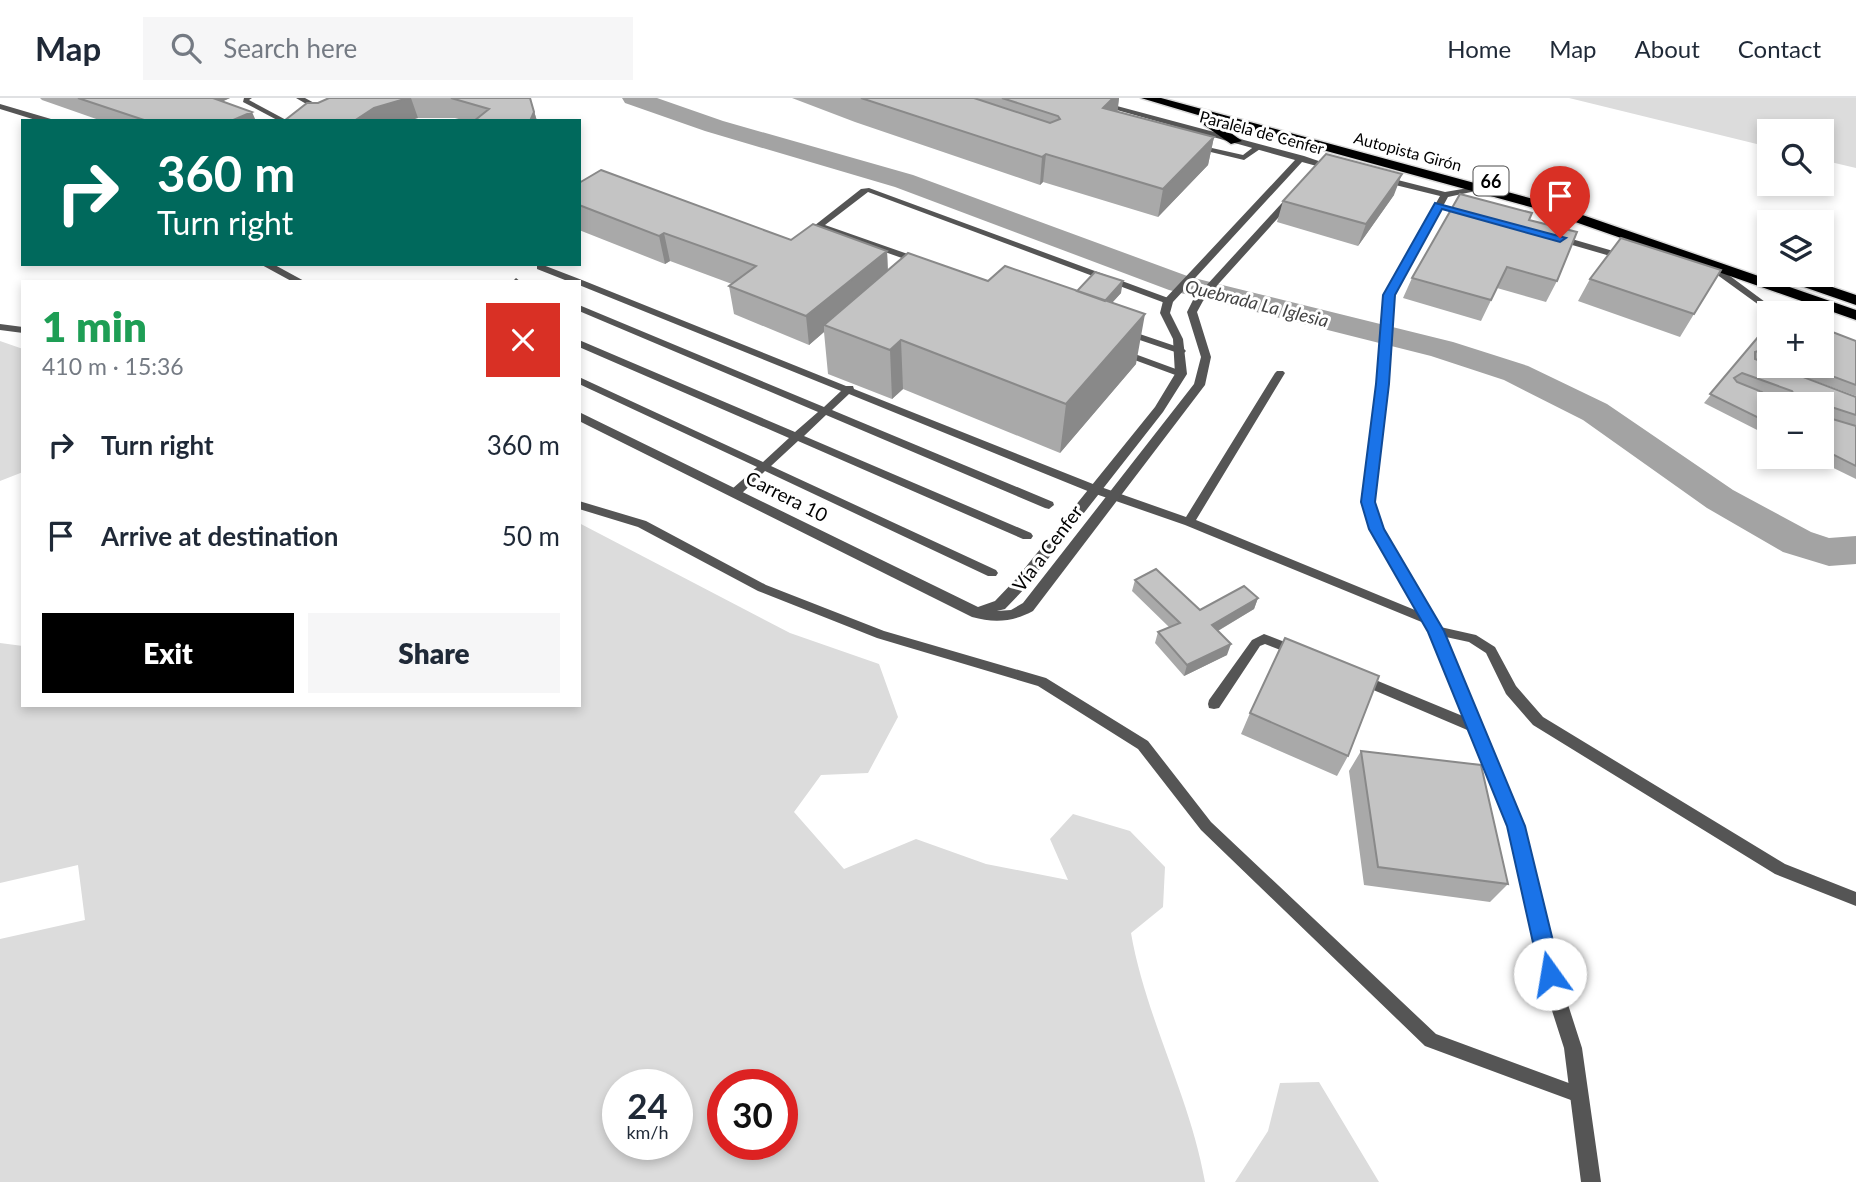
<!DOCTYPE html>
<html lang="en">
<head>
<meta charset="utf-8">
<style>
	:root { --surface:#fff; --page:#f6f6f7; --text:#1f2937; --muted:#747a83; --line:#e0e1e3; --accent:#000 }
	body { margin:0; font-family:Lato,sans-serif; background:var(--page); color:var(--text); height:100vh; display:flex; flex-direction:column; font-size:26px; white-space:nowrap }
	* { box-sizing:border-box; margin:0 }
	p { font-size:23px; color:var(--muted) }
	.icon { flex:none; width:38px; height:38px; fill:none; stroke:currentColor; stroke-width:2; stroke-linecap:round; stroke-linejoin:round }
	.map { position:relative; flex:1; overflow:hidden }
	.panel { position:absolute; left:21px; top:182px; width:560px; height:427px; display:flex; flex-direction:column; background:var(--surface); border-radius:0px; box-shadow:0 4px 10px #0003 }
	.panel>* { flex:none }
	.banner { position:absolute; left:21px; top:21px; width:560px; height:147px; border-radius:0px; box-shadow:0 4px 10px #0003; background:#00695c; color:#fff; overflow:hidden }
	.controls { position:absolute; left:1757px; top:21px; display:grid; gap:14px }
	.controls a { display:grid; place-items:center; width:77px; height:77px; border-radius:0px; background:var(--surface); box-shadow:0 4px 10px #0003; font-size:35px }
	.speed { position:absolute; left:602px; top:971px; display:flex; gap:14px; font-size:35px; font-weight:700; text-align:center }
	.speed>* { display:grid; place-content:center; width:91px; height:91px; border-radius:50%; background:var(--surface); box-shadow:0 4px 10px #0003; line-height:1 }
	.speed small { font-size:18px; font-weight:400 }
	.speed .limit { border:10px solid #d22; background:#fff; color:#111 }
	.pin { position:absolute; display:grid; place-items:center; width:60px; height:60px; color:#fff; margin:-72px -30px; border-radius:50% 50% 50% 0; rotate:-45deg; box-shadow:0 0 7px #0007 }
	.pin .icon { rotate:45deg }
	.me { position:absolute; width:77px; margin:-38px; rotate:347deg; stroke-linejoin:round; filter:drop-shadow(0 0 5px #0008) }
	.turn { display:flex; align-items:center; gap:24px; height:147px; padding:0 21px; font-size:32px }
	.turn .icon { width:91px; height:91px; stroke-width:2.5 }
	.turn b { display:block; font-size:49px; line-height:60px }
	.round { display:grid; place-items:center; flex:none; width:74px; height:74px; border-radius:0px; background:var(--page) }
	.head { display:flex; align-items:center; justify-content:space-between; height:119px; padding:0 21px }
	h1 { font-size:42px; font-weight:800; line-height:52px; color:#1e9e55 }
	.cta { display:flex; gap:14px; margin-top:auto; padding:14px 21px }
	.cta a { flex:1; height:80px; border-radius:0px; background:var(--accent); color:#fff; font-size:28px; font-weight:800; line-height:80px; text-align:center }
	.cta a+a { background:var(--page); color:var(--text) }
	ul { padding:0; list-style:none }
	li { display:flex; align-items:center; gap:21px; height:91px; padding:0 21px }
	li div { flex:1 }
	li b { display:block; font-size:26px }
	li em { font-style:normal }
	header { display:flex; align-items:center; gap:42px; box-sizing:border-box; height:98px; padding:0 35px; background:var(--surface); border-bottom:2px solid var(--line) }
	header strong { font-size:33px }
	nav { display:flex; gap:38px; margin-inline-start:auto; font-size:24px }
	.search { width:490px; height:63px; background:var(--page); display:flex; align-items:center; gap:18px; box-sizing:border-box; padding:0 24px; border-radius:0px; color:var(--muted); font-size:26px }
	.map>svg:first-child { display:block }
	.green { fill:#dcdcdc; fill-rule:evenodd }
	.lines { fill:none; stroke-linecap:round; stroke-linejoin:round }
	.river { fill:#a3a3a3; fill-rule:evenodd }
	.highway-casing { stroke:#dbdbdb; stroke-width:3 }
	.lane { fill:#555; fill-rule:evenodd }
	.street { fill:#555; fill-rule:evenodd }
	.highway { fill:#000; fill-rule:evenodd }
	.wall { fill:#a9a9a9; fill-rule:evenodd }
	.shaded-wall { fill:#898989 }
	.building { fill:#c4c4c4; stroke:#898989; stroke-width:2; fill-rule:evenodd }
	.route { fill:#1a73e8; stroke:#114b97; stroke-width:2 }
	.labels { text-anchor:middle; dominant-baseline:central; stroke-width:6; stroke-linejoin:round; paint-order:stroke }
	.far-street-label { font-size:16px; fill:#000; stroke:#fff }
	.shield { fill:#fff; stroke:#4c4c4c; stroke-width:2 }
	.shield-label { font-size:18px; font-weight:bold; fill:#000 }
	.far-water-label { font-size:18px; font-style:italic; fill:#444; stroke:#fff }
	.street-label { font-size:19px; fill:#000; stroke:#fff }
</style>
</head>
<body>
<header>
<strong>Map</strong>
<div class="search"><svg class="icon" aria-label="search" viewBox="0 0 24 24"><circle cx="10" cy="10" r="6"/><path d="M15 15l6 6"/></svg>Search here</div>
<nav><a>Home</a><a>Map</a><a>About</a><a>Contact</a></nav>
</header>
<div class="map">
<svg width="1856" height="1084" viewBox="0 0 1856 1084">
	<rect width="100%" height="100%" fill="#fff"/>
	<path class="green" d="M1569 0H1856V70L1822 62V33H1769V49Z
		M0 243 23 251V374L0 383Z
		M579 425 790 535 879 566 898 619 868 675 821 677 794 714 844 771 916 741 986 766 1068 782 1050 741 1073 716 1130 733 1165 769 1163 809 1131 835C1146 921 1190 998 1205 1084H0V841L85 822 78 767 0 785V545L23 548V607H579ZM618 987H677V1046H618ZM723 987H782V1046H723Z
		M1319 984 1379 1084H1235L1268 1033 1280 985Z"/>
	<g class="lines">
		<path class="river" d="M622 0H657L723 23 913 77 1190 179 1453 244 1528 268 1607 306 1733 392 1811 434 1829 440 1856 438V466L1829 468 1783 454 1707 410 1583 322 1504 282 1431 258 1169 192 895 89 705 33 625 5Z"/>
		<g class="highway-casing">
			<path id="highway" d="M1141 0H1161L1548 105 1856 212V222L1538 111 1213 22 1242 43 1231 46 1204 27 1202 24 1208 20Z
				M1776 177H1797L1856 197V207L1778 180Z"/>
		</g>
		<path class="lane" d="M244 0H252L249 2 288 23H279L243 4Z
			M296 0H305L329 13 322 15Z
			M1194 46 1243 57 1256 47 1263 49 1244 62 1194 50Z
			M869 90 1171 201 1172 203 1165 205 868 94 825 127 922 161V165H916L820 131 811 139H805V135L861 91Z
			M1558 137 1627 157 1628 159 1624 162 1555 142 1554 140Z
			M1708 163 1711 164 1780 215H1770L1705 168 1704 166Z
			M537 167H543L582 182 846 288H853L854 291 1098 388 1186 419 1275 275 1277 273H1283L1285 275 1196 422 1432 519 1434 522 1428 527 1424 525 1185 427 1090 394 849 296 832 312 1053 404 1054 407 1049 411 1045 410 826 317 804 338 1031 435 1033 438 1031 441H1023L798 343 771 368 996 472 998 475 996 478H988L765 373 740 397H732L731 394 732 391 757 369 579 286V279L763 364 789 340 579 249V242L795 334 818 314 579 213V207L824 309 841 293 579 187V184H570L537 171Z
			M516 180 521 184H512Z
			M0 226 23 229V235L0 232Z
			M1125 231 1184 251 1186 253 1184 255H1178L1122 236 1120 234Z
			M1124 252 1184 274 1186 276 1181 279 1178 278 1121 257 1119 255Z
			M579 403 646 423 766 487 884 533 1046 580 1148 643 1211 724 1436 936 1585 991 1587 997 1585 1003 1579 1005 1425 948 1201 732 1138 651 1038 588 877 540 758 493 638 429 579 411Z
			M1436 528 1476 537 1495 549 1516 588 1543 619 1785 766 1856 794V808L1775 776 1533 627 1506 596 1486 555 1469 544 1432 536 1430 533 1432 530Z
			M1264 536 1300 550 1302 553 1300 556 1296 558 1265 546 1260 548 1219 610 1214 611 1209 610 1208 606 1209 602 1252 542Z
			M1361 576 1482 626 1484 630 1482 634 1477 635 1472 634 1357 585 1355 581 1357 577Z"/>
		<path class="street" d="M1074 0H1087L1304 58 1339 70 1335 73 1302 64 1173 204 1170 215 1183 241 1187 276 1163 314 1026 489 1005 511 997 513 1011 512 1023 505 1194 286 1201 259 1187 214 1193 202 1291 95H1297V99L1203 203 1197 214 1211 259 1205 287 1033 513C1013 524 994 525 972 519L579 323V314L978 509 995 503 1016 481 1155 309 1175 276 1173 241 1160 215 1163 203 1295 62Z
			M0 6 51 21 52 23H39L0 11Z
			M1382 78 1445 94 1480 88 1485 91 1448 99 1394 197 1389 287 1374 404 1382 431 1443 533 1524 728 1564 894 1582 950 1601 1084H1581L1564 950 1546 894 1508 728 1429 534 1370 431 1362 404 1377 287 1384 197 1440 98 1379 83 1378 81Z
			M260 166H273L306 184H293Z"/>
		<use href="#highway" class="highway"/>
	</g>
	<path class="wall" d="M40 0H230L223 3 256 23H102L42 2Z
		M329 0H530L537 23H466L455 20H418L318 5Z
		M792 0H1119L1117 13 1214 39 1208 67 1158 119 1043 84 1040 87 855 24Z
		M579 85 791 142 887 153 888 172 1077 193 1121 195 1112 205 1136 266 1060 355 903 291 892 301 828 276 824 234 809 247 734 216 729 188 732 186 670 163 665 166 579 132Z
		M1394 97 1358 148 1277 124 1283 103Z
		M1529 122 1557 183 1546 204 1497 190 1481 223 1403 200 1412 180Z
		M1590 181 1694 216 1680 239 1578 203Z
		M1769 226V266L1856 299V381L1811 359H1822V306H1769V338L1704 305ZM1736 284 1779 299 1777 300Z
		M1856 243V298L1774 268H1822Z
		M1135 482 1200 512 1258 500 1254 511 1218 533 1227 557 1184 578 1155 545 1158 534 1169 529 1132 493Z
		M1250 615 1348 658 1337 678 1241 636Z
		M1361 653 1508 786 1490 804 1364 787 1349 673Z"/>
	<path class="shaded-wall" d="M198 0H230L204 12Z
		M408 0H411L418 20 409 23H354L374 10Z
		M530 0 537 23H530Z
		M1113 0H1119L1117 20 1103 10Z
		M252 14 256 23H231Z
		M1214 39 1208 67 1158 119 1163 91Z
		M1046 56 1043 84 1040 87 1042 59Z
		M1402 76 1394 97 1358 148 1366 126Z
		M664 135 670 163 665 166 659 138Z
		M887 153 888 181 824 227V234L809 247 806 218Z
		M1123 183 1121 195 1098 220 1100 208Z
		M1145 216 1136 266 1060 355 1066 306Z
		M901 242 903 291 892 301 890 252Z
		M1258 500 1254 511 1209 538 1212 527Z
		M1231 546 1227 557 1184 578 1187 567Z"/>
	<path class="building" d="M78 0H213L252 14 231 23H147Z
		M329 0H408L374 10 354 23H284L307 5H318Z
		M451 0H530L534 14 530 23H474L489 11Z
		M861 0H974L1050 25 1060 21 1058 18 1002 0H1113L1103 10 1214 39 1163 91 1046 56 1042 59Z
		M1326 56 1402 76 1366 126 1283 103Z
		M601 72 791 142 813 126 887 153 806 218 729 188 756 168 664 135 659 138 579 107V85Z
		M1460 96 1532 115 1529 122 1577 134 1557 183 1507 169 1491 202 1412 180Z
		M1621 140 1721 172 1694 216 1590 181Z
		M908 155 988 183 1005 168 1145 216 1066 306 901 242 890 252 824 227Z
		M1095 174 1123 183 1105 203 1077 193Z
		M1769 226V255L1761 252 1755 254V261L1769 266V268H1774L1856 299V317L1828 308 1829 320 1856 328V368L1822 351V306H1769V325L1710 296ZM1742 275 1792 293 1795 298 1777 300 1737 284 1734 280Z
		M1822 230 1856 243V287L1805 268H1822Z
		M1156 471 1200 512 1244 488 1258 500 1212 527 1231 546 1187 567 1158 534 1180 525 1135 482Z
		M1285 540 1379 578 1348 658 1250 615Z
		M1361 653 1481 667 1508 786 1378 769Z"/>
	<path class="route" d="M1435 105 1566 140 1560 144 1442 111 1395 197 1389 286 1375 404 1384 431 1444 533 1525 728 1561 876 1558 883 1550 886 1543 883 1540 876 1507 728 1428 534 1369 431 1361 404 1376 286 1383 197Z"/>
	<g class="labels">
		<g class="far-street-label">
			<text transform="translate(1262 34) rotate(15)">Paralela de Cenfer</text>
			<text transform="translate(1408 53) rotate(15)">Autopista Girón</text>
		</g>
		<rect class="shield" x="1473.5" y="68.5" width="35" height="29" rx="5"/>
		<g class="shield-label">
			<text x="1491" y="83">66</text>
		</g>
		<g class="far-water-label">
			<text transform="translate(1257 205) rotate(14)">Quebrada La Iglesia</text>
		</g>
		<g class="street-label">
			<text transform="translate(787 398) rotate(27)">Carrera 10</text>
			<text transform="translate(1047 450) rotate(-53)">Vía a Cenfer</text>
		</g>
	</g>
</svg>
<div class="controls">
<a><svg class="icon" aria-label="search" viewBox="0 0 24 24"><circle cx="10" cy="10" r="6"/><path d="M15 15l6 6"/></svg></a>
<a><svg class="icon" aria-label="layers" viewBox="0 0 24 24"><path d="M12 4l9 5-9 5-9-5zM3 14l9 5 9-5"/></svg></a>
<a>+</a>
<a>−</a>
</div>
<div class="speed"><div>24<small>km/h</small></div><div class="limit">30</div></div>
<div class="pin" style="left:1560px;top:140px;background:#d93025"><svg class="icon" aria-label="arrive" viewBox="0 0 24 24"><path d="M6 21V4h12l-3 4 3 4H6"/></svg></div>
<svg class="me" style="left:1550px;top:876px" viewBox="-20 -20 40 40"><circle r="19" fill="#fff"/><path d="M0-13L10 11 0 6-10 11z" fill="#1a73e8"/></svg>
<div class="banner">
<div class="turn"><svg class="icon" aria-label="right" viewBox="0 0 24 24"><path d="M7 20v-9h11M14 6l5 5-5 5"/></svg><div><b>360 m</b>Turn right</div></div>
</div>
<section class="panel">
<div class="head"><div><h1>1 min</h1><p>410 m · 15:36</p></div><a class="round" style="background:#d93025;color:#fff"><svg class="icon" aria-label="close" viewBox="0 0 24 24"><path d="M6 6l12 12M18 6L6 18"/></svg></a></div>
<ul>
<li><svg class="icon" aria-label="right" viewBox="0 0 24 24"><path d="M7 20v-9h11M14 6l5 5-5 5"/></svg><div><b>Turn right</b></div><em>360 m</em></li>
<li><svg class="icon" aria-label="arrive" viewBox="0 0 24 24"><path d="M6 21V4h12l-3 4 3 4H6"/></svg><div><b>Arrive at destination</b></div><em>50 m</em></li>
</ul>
<div class="cta"><a>Exit</a><a>Share</a></div>
</section>
</div>
</body>
</html>
